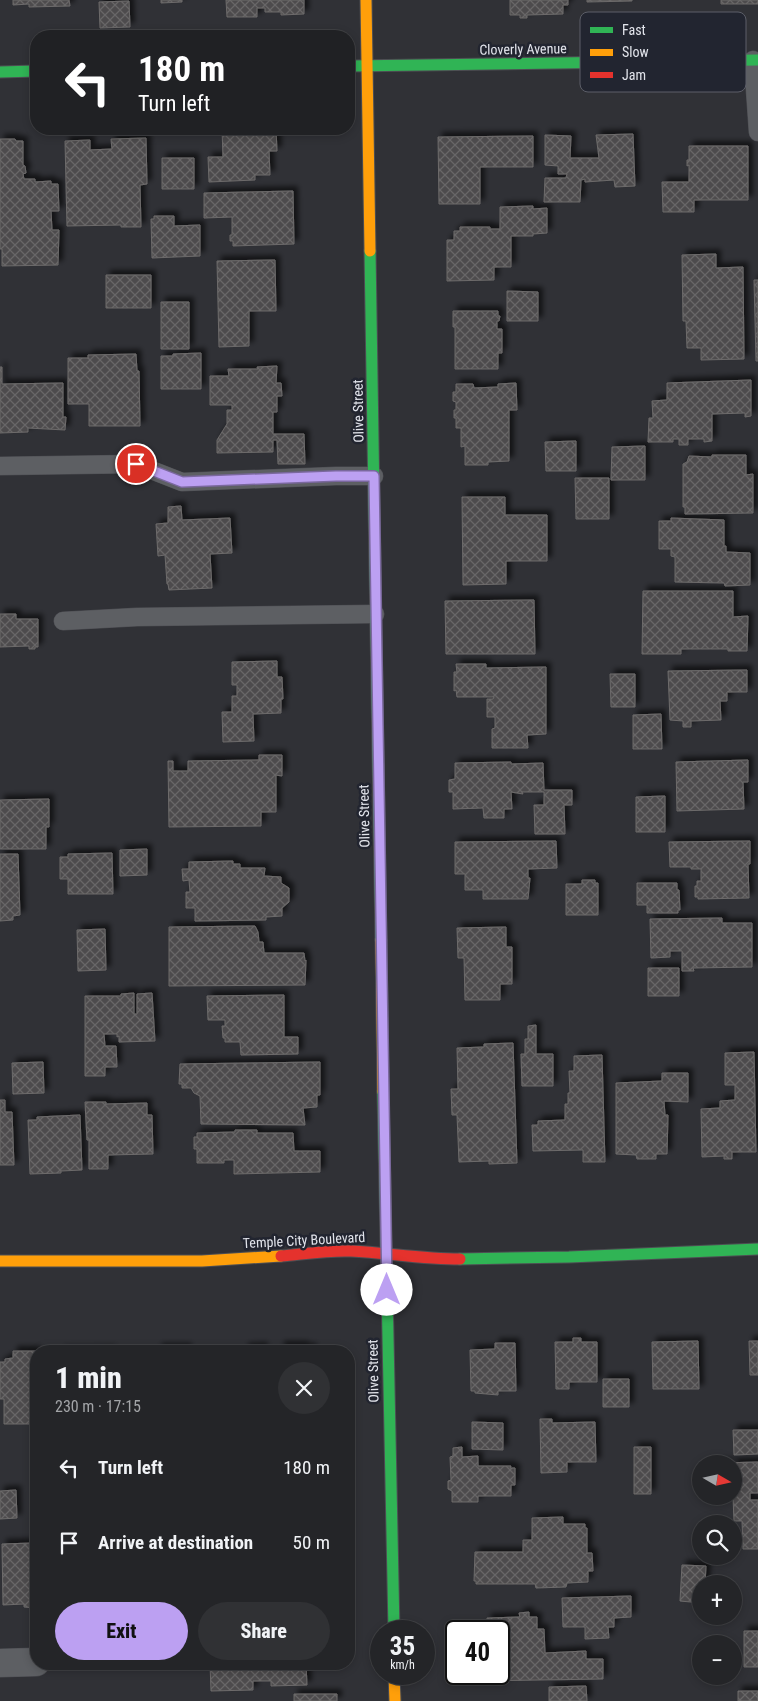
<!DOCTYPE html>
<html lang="en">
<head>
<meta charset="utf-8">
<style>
	:root { --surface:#242528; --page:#303134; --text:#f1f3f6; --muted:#a3a5a8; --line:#414245; --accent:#bca0f2 }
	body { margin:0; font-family:"Roboto Condensed",sans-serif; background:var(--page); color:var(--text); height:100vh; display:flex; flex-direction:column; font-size:19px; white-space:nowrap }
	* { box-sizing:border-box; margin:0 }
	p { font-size:16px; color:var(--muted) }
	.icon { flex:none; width:28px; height:28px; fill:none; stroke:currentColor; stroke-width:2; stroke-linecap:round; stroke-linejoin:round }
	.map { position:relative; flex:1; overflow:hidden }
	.drawer { position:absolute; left:30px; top:1345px; width:325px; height:325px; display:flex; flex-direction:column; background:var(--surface); border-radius:20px; box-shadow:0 2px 8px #0003,0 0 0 1px var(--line) }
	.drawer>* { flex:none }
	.guide { position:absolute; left:30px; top:30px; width:325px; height:105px; border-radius:20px; box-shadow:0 2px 8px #0003,0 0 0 1px var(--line); background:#202124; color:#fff; overflow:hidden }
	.needle { width:32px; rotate:99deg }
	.buttons { position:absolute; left:692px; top:1455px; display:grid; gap:10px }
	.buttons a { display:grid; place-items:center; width:50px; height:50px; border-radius:50%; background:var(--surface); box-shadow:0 2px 8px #0003,0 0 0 1px var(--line); font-size:25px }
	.speed { position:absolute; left:370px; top:1620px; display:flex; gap:10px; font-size:25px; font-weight:700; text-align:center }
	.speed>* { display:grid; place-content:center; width:65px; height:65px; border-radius:50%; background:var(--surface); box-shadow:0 2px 8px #0003,0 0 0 1px var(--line); line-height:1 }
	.speed small { font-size:12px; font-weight:400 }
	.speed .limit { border:2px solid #111; border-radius:8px; background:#fff; color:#111 }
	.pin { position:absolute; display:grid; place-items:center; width:42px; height:42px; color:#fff; margin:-21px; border:2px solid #fff; border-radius:50%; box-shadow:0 1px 5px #0007 }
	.me { position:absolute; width:55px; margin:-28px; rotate:0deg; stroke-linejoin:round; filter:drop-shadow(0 0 4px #0008) }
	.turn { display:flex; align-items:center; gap:18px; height:105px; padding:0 25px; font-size:22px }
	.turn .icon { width:65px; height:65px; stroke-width:2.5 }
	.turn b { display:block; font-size:35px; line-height:42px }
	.round { display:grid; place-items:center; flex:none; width:52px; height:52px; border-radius:26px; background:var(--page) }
	.headline { display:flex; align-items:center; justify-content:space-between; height:85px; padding:0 25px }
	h1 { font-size:30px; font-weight:800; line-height:38px }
	.action { display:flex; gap:10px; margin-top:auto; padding:10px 25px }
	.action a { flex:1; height:58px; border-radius:30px; background:var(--accent); color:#111; font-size:20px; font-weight:800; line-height:58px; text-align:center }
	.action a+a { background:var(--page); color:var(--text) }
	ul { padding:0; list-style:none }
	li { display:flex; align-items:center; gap:15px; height:75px; padding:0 25px }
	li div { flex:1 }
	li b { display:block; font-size:19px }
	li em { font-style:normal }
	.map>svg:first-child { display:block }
	.building { fill:url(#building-cross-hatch); stroke:#6d6b6b; filter:url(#shadow) }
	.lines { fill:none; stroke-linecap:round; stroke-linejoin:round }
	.lane-casing { stroke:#4d4e53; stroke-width:19 }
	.street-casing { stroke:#4d4e53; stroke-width:29 }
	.fast-casing { stroke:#4d4e53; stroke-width:13 }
	.slow-casing { stroke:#4d4e53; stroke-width:13 }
	.jam-casing { stroke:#4d4e53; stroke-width:13 }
	.lane { stroke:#5d5f63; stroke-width:18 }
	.street { stroke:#5d5f63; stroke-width:28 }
	.fast { stroke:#30b455; stroke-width:11 }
	.slow { stroke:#ff9f0a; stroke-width:11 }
	.jam { stroke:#e5322d; stroke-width:11 }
	.route-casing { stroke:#7a689d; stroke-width:12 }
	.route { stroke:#bca0f2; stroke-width:9 }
	.labels { text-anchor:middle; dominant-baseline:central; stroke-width:5; stroke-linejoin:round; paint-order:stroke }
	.street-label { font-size:14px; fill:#e2e4eb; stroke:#222530 }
	.key { fill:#222530; stroke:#5c5e68; stroke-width:1 }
	.key-label { font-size:14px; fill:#e2e4eb }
</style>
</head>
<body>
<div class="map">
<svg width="758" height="1701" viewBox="0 0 758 1701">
	<defs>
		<pattern id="building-cross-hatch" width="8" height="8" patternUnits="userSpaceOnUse" patternTransform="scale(1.25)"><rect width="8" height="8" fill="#4e4c4d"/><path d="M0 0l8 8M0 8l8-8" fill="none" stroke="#676667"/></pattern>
		<filter id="shadow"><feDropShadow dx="4.5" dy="-4.5" stdDeviation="2.5" flood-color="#0009"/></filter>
	</defs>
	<rect width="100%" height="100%" fill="#303136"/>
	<path class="building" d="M13 0H69L70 6 29 7V4L13 5Z
		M161 0H182V2L161 3Z
		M226 0H304V14L281 15V12H265V8H257V17H227Z
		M510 0H568V5H563V14L527 15V18H520V15H510Z
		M587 0H632V1L587 2Z
		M721 0H758V4H721Z
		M129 1 130 27 100 28 99 2Z
		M222 129H276L277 151H269L270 175H255V180L209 182 208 157H223Z
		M633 134 635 186 615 187 614 180 585 182V179L581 180 580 202H544L545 178H566L567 174H558V166L545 165V135L571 136 570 158H599L596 135Z
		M533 136V167H480V204H439L438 137Z
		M146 138 147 184 140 185 141 227H121V225L67 226 65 141 90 140V150L112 149 111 139Z
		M0 139H15L16 141H23V165L25 166 26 173 23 174 24 179H35V182L51 181V184H58L59 211H51L52 230H59L58 265 2 266V249H0Z
		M689 146H748V200H694V212H663L662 182H689V165L687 166V160H689Z
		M162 158H194V189H162Z
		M293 191 294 244 233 246V241H230V235H232V217L204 218V193Z
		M533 206V209L547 208V233L533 234V236H511V267H494V280L447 281V240H454V231H460V227H490V229H500V207Z
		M154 216H174V226L200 225V256L152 258 151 219H154Z
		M716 254V268L743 267 744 359 701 360V348H687L686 321H683L682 255Z
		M275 260 276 311H249V346L219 347 217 261Z
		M106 275H151V308H106Z
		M754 280H758V361H756Z
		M507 291 538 292V321H507Z
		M161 302H189V349H161Z
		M453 311H498V316H500L499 321H497V329H502V353H498V369H455V327H453Z
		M201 353V389H161V356H173V354Z
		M136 354 137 371H139L140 426H89V404H68V358H88V355Z
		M277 366 276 383H281L282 396H277V412H273V434H304L305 464H278L277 440H273V452L217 453V440L227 424V410H232V405H210V376H229L228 369H258L257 367Z
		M0 367H2V384L63 383V417H66L65 430 28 428V432L0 433Z
		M751 380V416L745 417V413L712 414V441L704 442V439H688V445H679V439H673V442H648L649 418H653L652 401 667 400V383Z
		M516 383 517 410H509V461L488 462V465H465V446L461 447V428H456V418H454V410H456V402L453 401V392H456V384H473L474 388 498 387V384Z
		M576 441V471H546L545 442Z
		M645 446V480H611L612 447Z
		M712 455H746V475L753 474V513L685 514V507H683V464L687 462 689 456 712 457Z
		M575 478H609V519H576Z
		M462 497H505V515H547V561H506V584L463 585Z
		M181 506 182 520 230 518 232 553 210 554 212 588 169 590 168 584H167L165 555 158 556 156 524 168 523V507Z
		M671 518 724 520V546H726V552L750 553V585L725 586 724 583 675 582V557L671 556V549H659V521H671Z
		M643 591H733V617L748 616 747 651H728V649H681V654H642Z
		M534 600 535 654H446L445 601Z
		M0 614H16V619H38V647H35V649H29V646L0 647Z
		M277 661V677H282L283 699H281V713L253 714 254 741 223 742 222 712H232V696H237V685H232V662Z
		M456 664H486V668L546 667V734L527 735 528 748H492V729L495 728V717H487V699H493L494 697H457L456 690 454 691V672H457Z
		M747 670V692H727V701H720L721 720 691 721V727H683V721L670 720 668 671Z
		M610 674H635V707H611Z
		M661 714 662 749H633V715Z
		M259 755H282V776L276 775V812H261V826L169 827 168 761H173V771H188V761L259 760Z
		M748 760V782H743L744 809 677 811 676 762Z
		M511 762V764L543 763 544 790H572V805H564L565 834H535L534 805H544V792H522L523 794 511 792 512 809H504V818H484L483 808 453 809V792H449V780L455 779V763Z
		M665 796V832H636V797Z
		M49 799V827H46V849H0V800Z
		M556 841 557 868 528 869V878H530L528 899H483V890H465V874H455V842Z
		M750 841V864H748L749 898 698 899V897H695V886H697V881H701V869H691V867H670L669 842Z
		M147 849V875L120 876V850Z
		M112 853 113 894H68V879H60V857H68V854Z
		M0 854H18L20 915 13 916V920L0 921Z
		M233 861V864H240V868H265L264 876 281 877V883L289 888V902L282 908V916L266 917V920L195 921V908H186V892H190L189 880 183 881 182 869H189V862Z
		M582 880H595V883H598V915H566V884H582Z
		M637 883H677V890H679L680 910H678V913H647V905H637Z
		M722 918V923H752V967L693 968 694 971H682V951H670V957L651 958 650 919Z
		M255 926 258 932 259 942H263L264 953H304L305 961 306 960 305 985 169 986V927Z
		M506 927V947H512V984H500V1000H465L464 958H458L457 928Z
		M105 929 106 970 78 971 77 930Z
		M648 968H679V996H648Z
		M134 993V1014H137V994L152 993 155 1041 119 1042V1036L117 1037V1034H104L105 1046H116L117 1067H105V1076H85V996H121V994Z
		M284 995V1037H298V1054L241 1055 240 1042H225V1038H223L222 1026H225V1020H208L207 996Z
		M536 1025V1054H553V1086H522L521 1054H525V1039H528V1026Z
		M513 1043 517 1163 489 1164V1161L459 1162 457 1115H452L451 1089H458L457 1048 484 1047V1044Z
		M754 1052 756 1152H732V1159H724V1156L702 1157 701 1109 720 1108V1101L735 1100V1085H725V1053Z
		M602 1055 605 1162H583V1150L533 1151 532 1125H538V1121L565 1120V1104H568V1093H570L569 1071H574V1056Z
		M43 1062 44 1093 13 1094 12 1063Z
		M320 1062V1095H317V1107L303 1108 305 1125 201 1124 200 1096 194 1093 191 1088H182V1084H179L180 1064Z
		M662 1073H688V1102L664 1101 665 1115H668L667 1154H656V1159H637L636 1155 616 1154V1083L662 1081Z
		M0 1100H5V1112H12L14 1165H0Z
		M85 1102H106V1104L147 1103V1115H152L153 1154 108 1155V1169H89V1140H87Z
		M80 1115 82 1170 61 1171V1173L30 1174 28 1120H37V1117Z
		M235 1130H257V1133H293L294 1151H320V1172L234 1174V1160H224V1163H197V1149H194V1137H197V1133L235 1132Z
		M573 1338H581V1342H597V1382H569V1389H556L555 1342H573Z
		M698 1341 699 1389H653L652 1342Z
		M749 1341H758V1375H750Z
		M495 1343H515L516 1391H498V1395L475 1393V1391H471L470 1350 495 1349Z
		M280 1346H304V1348H312V1351H280Z
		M263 1347V1351H244V1348Z
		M158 1348H187V1351H157Z
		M111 1350V1351H60Z
		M13 1351H36V1399H34V1424H4V1399H0V1362H5V1359L13 1358Z
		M603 1379H629V1407H603Z
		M540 1419H552V1423L595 1422 596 1462H567V1472L541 1473Z
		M472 1422 503 1423V1450L472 1449Z
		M733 1430H758V1454L734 1455Z
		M462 1447V1457L478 1456V1466H511L510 1468H515V1485H511V1496H478V1502H452V1491L448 1489V1481L451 1480 450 1457 453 1456V1448Z
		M634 1447H651V1494H634Z
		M758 1462V1493H750V1500H758V1549H743L742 1521H734L733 1497H721L734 1496V1464L720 1463Z
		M16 1490 17 1518 0 1519V1491Z
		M563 1517V1524H585V1528H587V1553H592L593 1571H588V1582L567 1583 566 1587 536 1588 535 1584H476V1581H474L475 1552H523V1540H532V1518Z
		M32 1522H36V1608L24 1607V1604L3 1605 2 1544 33 1543Z
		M682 1565 706 1566 705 1584H701V1603L680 1601Z
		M631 1596V1617L614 1618V1627H608L609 1638 585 1639V1627H563L562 1598Z
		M529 1612V1617H537V1629H544L545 1653 586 1651V1659H603V1679L476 1681V1674H499V1631H487V1618L520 1617 519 1613Z
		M744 1631H758V1667H744Z
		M210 1664H306L307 1685 271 1686V1681H253V1690L211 1691Z
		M586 1686 587 1701H549V1687Z
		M738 1691H758V1701H738Z
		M294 1694H337V1701H294Z"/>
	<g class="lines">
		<g class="lane-casing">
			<path id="lane" d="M753 60 758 132
				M0 466 136 464 182 482 336 476H374
				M63 621 137 617 375 614"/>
		</g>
		<g class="street-casing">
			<path id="street" d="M0 1663 36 1662"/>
		</g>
		<g class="fast-casing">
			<path id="fast" d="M350 66 758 60
				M0 72 36 71
				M370 251 381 940
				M383 1092 394 1631
				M460 1259 569 1257 758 1249"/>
		</g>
		<g class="slow-casing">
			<path id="slow" d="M366 0 370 251
				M381 940 383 1092
				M0 1261H202L281 1256
				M394 1674 395 1701"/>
		</g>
		<g class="jam-casing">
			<path id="jam" d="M281 1256C304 1254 328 1250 351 1251 388 1253 423 1259 460 1259"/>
		</g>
		<use href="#lane" class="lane"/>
		<use href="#street" class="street"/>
		<use href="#fast" class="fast"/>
		<use href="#slow" class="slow"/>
		<use href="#jam" class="jam"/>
	</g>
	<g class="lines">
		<g class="route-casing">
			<path id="route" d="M136 464 182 482 336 476H374L387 1290"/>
		</g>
		<use href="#route" class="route"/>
	</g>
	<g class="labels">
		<g class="street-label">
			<text transform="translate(523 49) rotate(-1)">Cloverly Avenue</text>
			<text transform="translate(358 411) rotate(-91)">Olive Street</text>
			<text transform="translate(364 816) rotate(-91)">Olive Street</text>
			<text transform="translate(304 1240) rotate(-3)">Temple City Boulevard</text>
			<text transform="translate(373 1371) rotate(-91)">Olive Street</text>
		</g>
	</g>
	<rect x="580" y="12" width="166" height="80" rx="8" class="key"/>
	<rect x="590" y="27" width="23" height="6" fill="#30b455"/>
	<rect x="590" y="49" width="23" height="7" fill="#ff9f0a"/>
	<rect x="590" y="72" width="23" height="6" fill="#e5322d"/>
	<g class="key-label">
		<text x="622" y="35">Fast</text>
		<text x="622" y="57">Slow</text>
		<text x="622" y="80">Jam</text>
	</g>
</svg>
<div class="buttons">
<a><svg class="needle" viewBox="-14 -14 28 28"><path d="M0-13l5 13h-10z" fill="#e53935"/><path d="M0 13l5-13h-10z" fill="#a3a5a8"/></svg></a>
<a><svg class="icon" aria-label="search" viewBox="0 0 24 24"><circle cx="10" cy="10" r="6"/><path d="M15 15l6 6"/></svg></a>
<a>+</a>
<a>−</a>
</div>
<div class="speed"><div>35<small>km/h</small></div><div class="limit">40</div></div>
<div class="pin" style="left:136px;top:464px;background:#d93025"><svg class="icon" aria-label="arrive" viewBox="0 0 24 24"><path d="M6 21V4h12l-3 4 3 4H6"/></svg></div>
<svg class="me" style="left:387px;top:1290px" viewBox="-20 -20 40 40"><circle r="19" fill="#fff"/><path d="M0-13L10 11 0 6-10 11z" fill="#bca0f2"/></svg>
<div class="guide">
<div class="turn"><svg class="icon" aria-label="left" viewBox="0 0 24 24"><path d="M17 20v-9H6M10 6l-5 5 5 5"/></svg><div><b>180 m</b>Turn left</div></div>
</div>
<section class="drawer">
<div class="headline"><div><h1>1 min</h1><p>230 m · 17:15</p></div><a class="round"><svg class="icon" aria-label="close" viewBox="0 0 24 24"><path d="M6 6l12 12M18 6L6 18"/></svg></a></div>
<ul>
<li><svg class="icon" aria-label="left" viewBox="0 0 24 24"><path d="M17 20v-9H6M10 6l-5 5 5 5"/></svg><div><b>Turn left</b></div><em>180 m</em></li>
<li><svg class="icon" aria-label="arrive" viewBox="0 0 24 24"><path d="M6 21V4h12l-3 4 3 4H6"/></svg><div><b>Arrive at destination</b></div><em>50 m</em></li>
</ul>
<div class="action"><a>Exit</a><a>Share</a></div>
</section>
</div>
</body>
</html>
